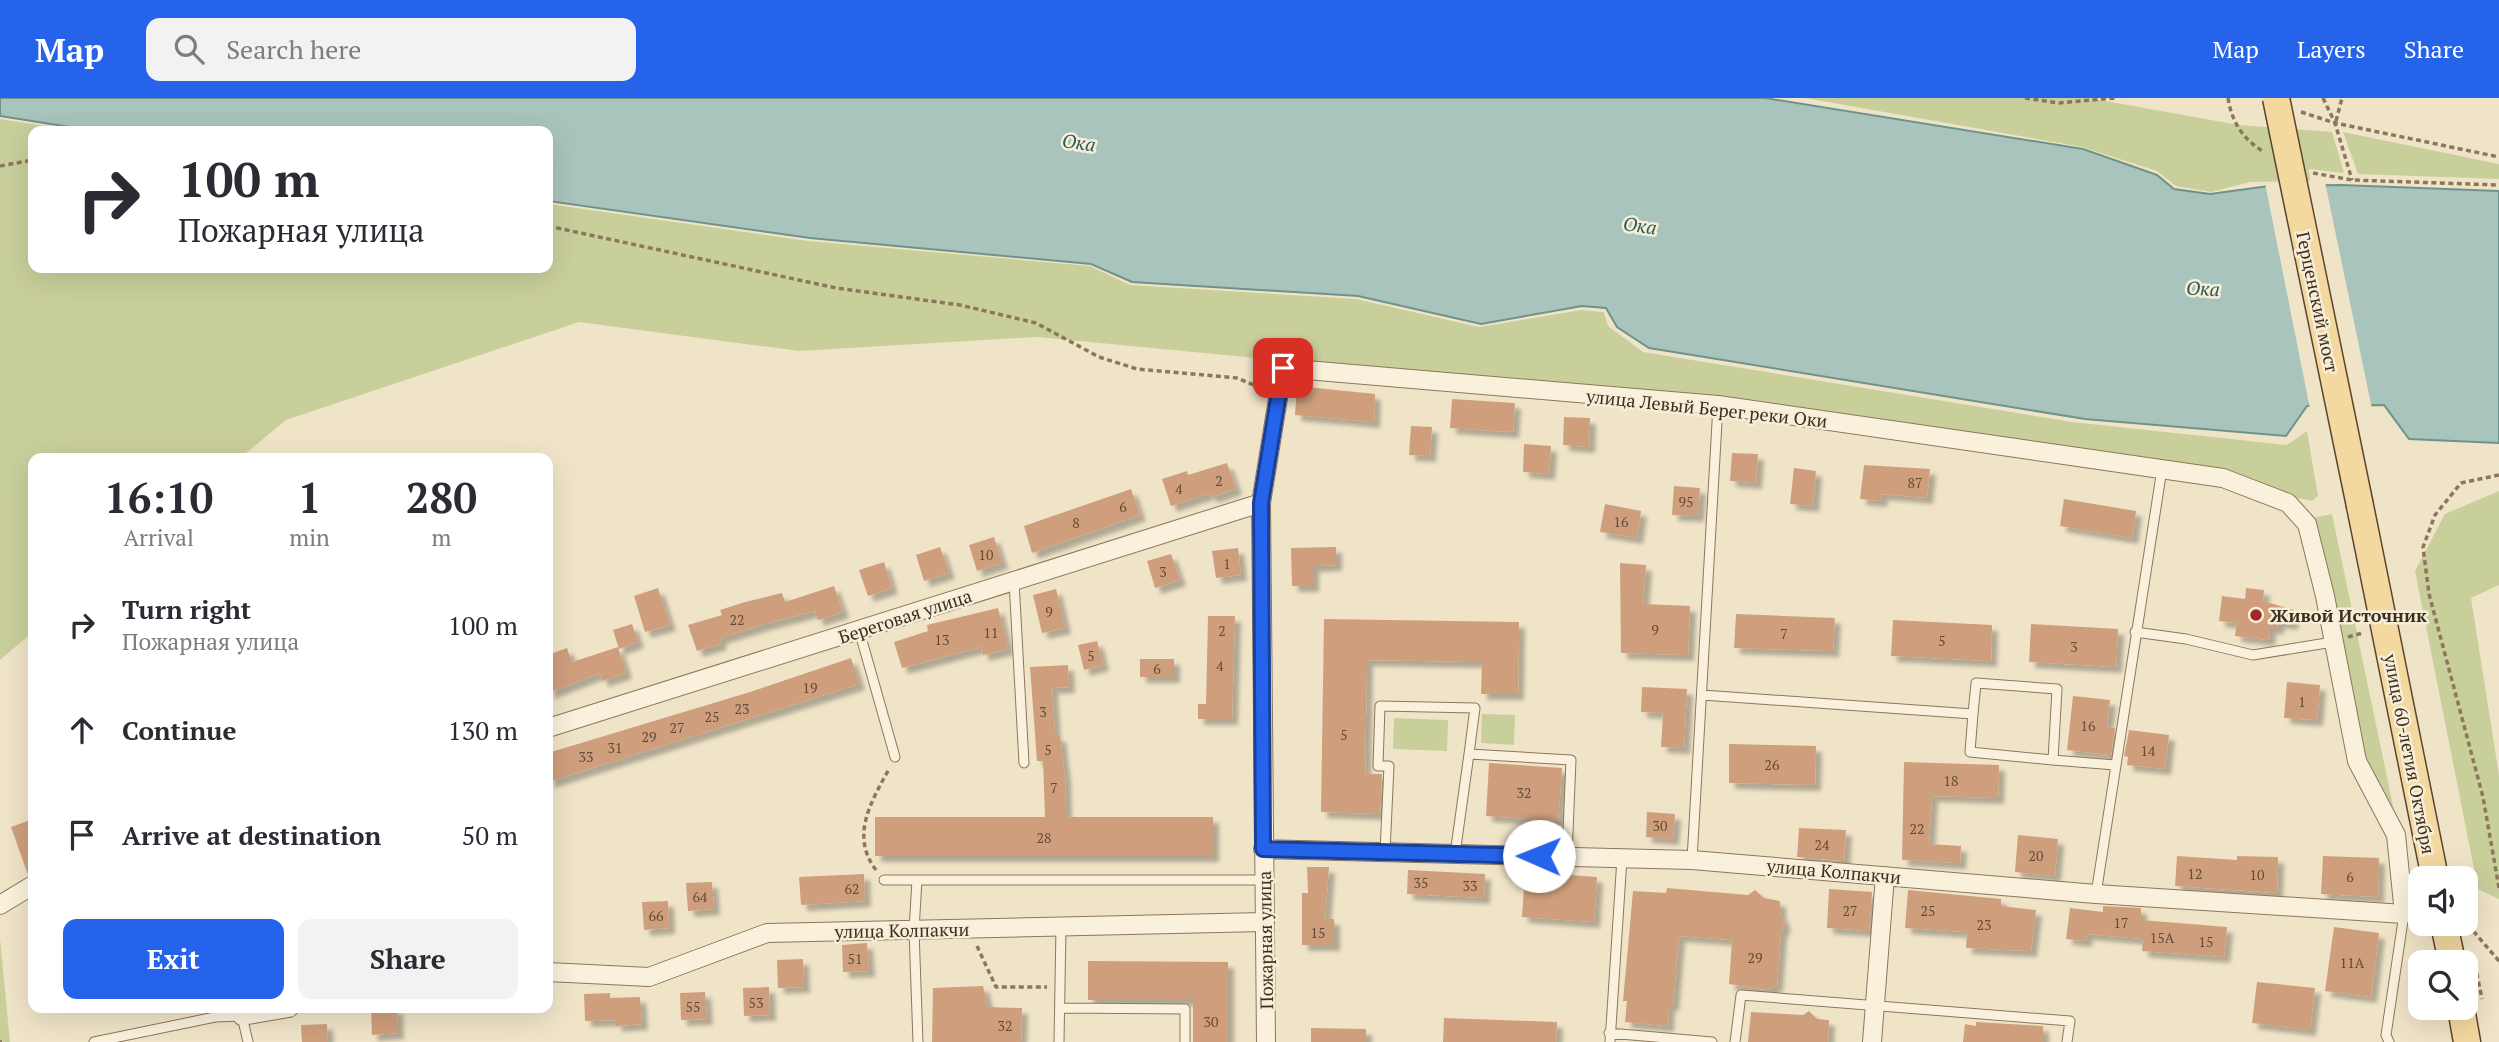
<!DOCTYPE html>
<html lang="en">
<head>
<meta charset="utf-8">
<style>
	:root { --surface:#fff; --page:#f2f2f3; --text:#2b2b33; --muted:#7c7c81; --accent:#2563eb }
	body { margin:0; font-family:"PT Serif",serif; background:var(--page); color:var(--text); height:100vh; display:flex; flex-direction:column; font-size:26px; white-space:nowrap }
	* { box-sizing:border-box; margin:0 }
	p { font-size:23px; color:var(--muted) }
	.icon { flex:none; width:38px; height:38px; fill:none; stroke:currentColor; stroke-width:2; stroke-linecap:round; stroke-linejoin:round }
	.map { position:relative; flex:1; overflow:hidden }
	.panel { position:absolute; left:28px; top:355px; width:525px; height:560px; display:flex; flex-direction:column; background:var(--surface); border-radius:14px; box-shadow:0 7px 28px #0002 }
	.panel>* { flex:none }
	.hud { position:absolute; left:28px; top:28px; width:525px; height:147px; border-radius:14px; box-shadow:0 7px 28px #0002; background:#fff; color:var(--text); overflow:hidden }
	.buttons { position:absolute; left:2408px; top:768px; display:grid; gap:14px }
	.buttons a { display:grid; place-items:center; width:70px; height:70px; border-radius:14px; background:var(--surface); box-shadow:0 7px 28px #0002; font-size:35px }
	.pin { position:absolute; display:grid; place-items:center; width:60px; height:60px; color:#fff; margin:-30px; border-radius:14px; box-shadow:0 4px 10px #0006 }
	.me { position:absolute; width:77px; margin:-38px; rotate:271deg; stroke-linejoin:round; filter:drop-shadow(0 0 5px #0008) }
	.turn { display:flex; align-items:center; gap:24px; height:147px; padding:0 35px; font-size:32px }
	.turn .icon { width:91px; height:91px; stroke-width:2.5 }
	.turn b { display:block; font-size:49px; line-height:60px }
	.eta { display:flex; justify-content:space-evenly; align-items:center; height:119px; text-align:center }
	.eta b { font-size:42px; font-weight:700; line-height:49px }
	.cta { display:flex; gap:14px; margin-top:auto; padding:14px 35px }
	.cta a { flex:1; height:80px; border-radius:14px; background:var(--accent); color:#fff; font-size:28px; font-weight:700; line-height:80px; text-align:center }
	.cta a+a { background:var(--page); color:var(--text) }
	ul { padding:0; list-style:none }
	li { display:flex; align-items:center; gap:21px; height:105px; padding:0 35px }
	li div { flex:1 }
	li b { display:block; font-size:26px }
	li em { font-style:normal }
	header { display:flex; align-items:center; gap:42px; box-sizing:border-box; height:98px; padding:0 35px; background:var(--accent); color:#fff }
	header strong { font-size:33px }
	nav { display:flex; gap:38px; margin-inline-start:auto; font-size:24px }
	.search { width:490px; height:63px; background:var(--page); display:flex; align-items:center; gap:18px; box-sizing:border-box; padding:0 24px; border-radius:14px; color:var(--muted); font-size:26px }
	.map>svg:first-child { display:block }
	.green { fill:#c9cf9b }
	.water { fill:#a9c4bc; stroke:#6f938a; stroke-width:2 }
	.pier { fill:#f0e4c8 }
	.building { fill:#cf9f7d; filter:url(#shadow) }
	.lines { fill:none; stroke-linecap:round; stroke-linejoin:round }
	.lane-casing { stroke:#8d765c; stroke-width:11 }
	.street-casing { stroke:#8d765c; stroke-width:20 }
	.primary-casing { stroke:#5b4430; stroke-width:29 }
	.path { stroke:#8d765c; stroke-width:3.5; stroke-dasharray:5 3.5; stroke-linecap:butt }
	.lane { stroke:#faf1dc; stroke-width:9 }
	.street { stroke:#faf1dc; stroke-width:18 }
	.primary { stroke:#f3d9a0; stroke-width:26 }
	.primary-bridge-casing { stroke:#5b4430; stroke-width:29; stroke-linecap:butt }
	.primary-bridge { stroke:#f3d9a0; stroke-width:26 }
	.route-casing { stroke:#184099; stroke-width:18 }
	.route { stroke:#2563eb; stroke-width:12 }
	.poi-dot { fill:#9e2a2b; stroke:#f7eed8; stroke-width:2.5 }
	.labels { text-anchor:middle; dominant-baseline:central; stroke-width:5; stroke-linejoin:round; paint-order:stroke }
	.number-label { font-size:14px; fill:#624a37 }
	.street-label { font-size:18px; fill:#3d2e20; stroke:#f7eed8 }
	.poi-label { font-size:18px; font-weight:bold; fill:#3d2e20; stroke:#f7eed8; text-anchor:start }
	.water-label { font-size:19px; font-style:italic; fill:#2f5d5a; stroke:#f7eed8 }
</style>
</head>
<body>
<header>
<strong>Map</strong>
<div class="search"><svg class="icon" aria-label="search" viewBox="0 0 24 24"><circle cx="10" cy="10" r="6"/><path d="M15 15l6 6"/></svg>Search here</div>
<nav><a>Map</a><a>Layers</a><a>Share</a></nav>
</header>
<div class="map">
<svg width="2499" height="944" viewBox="0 0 2499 944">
	<defs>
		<filter id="shadow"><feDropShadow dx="6" dy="6" stdDeviation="2" flood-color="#0004"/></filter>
	</defs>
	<rect width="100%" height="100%" fill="#f0e4c8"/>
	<path class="green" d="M1805 0H2089L2239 27 2332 34 2344 75 2309 71 2310 83 2250 84 2211 94 2176 88 2157 73 2082 49Z
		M0 21 78 33H33V170H548V106L808 143 1090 168 1130 187 1356 201 1479 229 1581 212 1604 214 1608 228 1643 254 2072 324 2287 347 2307 333 2318 398 2312 403 2265 393 2226 376 1287 263 1037 239 799 253 579 224 286 322 240 360H33V534L0 562Z
		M2343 34 2499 66V81L2358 76Z
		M2499 393V487L2471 500 2499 677V801L2478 791 2415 473 2445 416Z
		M2332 416 2397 727 2366 665 2312 420Z
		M1482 616 1515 617 1514 647 1481 645Z
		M1394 620 1448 622 1447 653 1393 651Z
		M0 840 10 944H0Z"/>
	<path class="water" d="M0 0H1765L2083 51 2157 77 2174 91 2210 96 2269 88 2341 87 2499 93V345L2409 341 2384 307 2307 308 2286 338 2085 321 1649 250 1617 229 1606 210 1582 208 1481 226 1358 198 1132 184 1091 166 810 140 548 103V33H95L0 18Z"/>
	<path class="pier" d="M2325 84 2372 311H2310L2265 85Z"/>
	<path class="building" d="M1297 288 1375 296 1374 324 1295 317Z
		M1452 301 1515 305 1513 334 1450 330Z
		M1564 319 1590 320 1589 349 1563 347Z
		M1411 328 1432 329 1430 358 1409 357Z
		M1524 346 1551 348 1549 376 1523 374Z
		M1732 355 1758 356 1756 385 1730 383Z
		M1227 365 1236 391 1211 399 1210 395 1171 408 1162 381 1187 373 1188 377Z
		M1864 367 1930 371 1927 400 1882 396 1881 403 1860 401Z
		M1794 370 1816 373 1813 408 1790 406Z
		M1674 388 1700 390 1698 418 1672 417Z
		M1131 391 1140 417 1032 455 1024 428Z
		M2064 401 2136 413 2132 440 2060 428Z
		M1605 406 1641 413 1637 440 1600 434Z
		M994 439 1002 465 977 473 969 447Z
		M940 449 949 475 924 483 916 457Z
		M1336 449V467L1313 468V488H1292L1291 450Z
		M1238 450 1241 477 1216 480 1212 453Z
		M1171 456 1180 482 1155 490 1147 463Z
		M884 464 892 490 868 498 859 472Z
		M1620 465 1646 467 1643 506 1690 508 1688 557 1621 555Z
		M834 488 843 514 818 522 815 513 765 526 720 540 721 546 697 553 688 527 722 517 720 512 745 504 782 495 785 504Z
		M658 490 670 527 645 534 634 498Z
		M2246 490 2264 492 2263 503 2294 512 2292 526 2278 524V530H2270L2269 542 2235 538 2237 525 2219 523 2222 498 2245 501Z
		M1056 491 1065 530 1042 535 1033 497Z
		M998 510 1008 551 983 557 981 549 902 570 894 544 928 533 927 527Z
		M1736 516 1835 520 1833 553 1734 550Z
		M1208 518H1235L1232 621H1198V606H1206Z
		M1324 521 1519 524 1518 596H1481L1482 564 1367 562 1365 676H1382L1380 716 1321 714Z
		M1893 522 1992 527 1991 563 1891 558Z
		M632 526 638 544 619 551 613 532Z
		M2031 526 2118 531 2116 569 2029 564Z
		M1097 543 1103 567 1084 572 1078 547Z
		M618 549 626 575 602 583 600 575 548 595V557L567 550 572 564Z
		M851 560 859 586 548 684V655L750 594Z
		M1140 561H1174V579H1140Z
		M1068 567 1069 589 1052 590 1055 638H1060L1065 679 1066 719H1213V758H875V719H1045L1043 663H1037L1030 569Z
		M2287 584 2320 587 2317 622 2284 620Z
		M1642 589 1687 591 1684 650 1661 649 1663 615 1641 614Z
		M2073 598 2110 602 2107 629 2115 630 2111 657 2067 652Z
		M2129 632 2169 637 2165 671 2127 667 2128 659 2124 658Z
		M1729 646 1816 648 1815 687 1729 685Z
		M1904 664 1999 667 1998 700 1932 698 1929 746 1961 748 1960 765 1902 762Z
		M1489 665 1562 670 1558 723 1486 718Z
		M1647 714 1675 716 1673 741 1646 739Z
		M33 721V776L28 777 11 729Z
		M1799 730 1846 732 1844 763 1797 759Z
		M2018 737 2058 741 2055 778 2015 774Z
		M2177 758 2237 762V758L2278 759 2277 795 2175 788Z
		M2323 758 2379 760 2378 799 2321 796Z
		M1307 769H1329L1325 821H1334V847H1302V795H1308Z
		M1408 772 1485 776 1484 800 1407 796Z
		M1525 774 1597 779 1594 824 1522 819Z
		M864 776 865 803 801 807 799 779Z
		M712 784 714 811 688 813 686 785Z
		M1667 790 1748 797 1755 792 1764 800 1780 803V814L1785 827 1781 834 1777 887 1767 892 1729 886 1732 842 1679 838 1673 907H1669L1668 928 1625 924 1627 903H1623L1633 793 1666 795Z
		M1829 791 1872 794 1869 833 1827 830Z
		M1908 792 2001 801V808L2036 812 2031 853 1966 850 1967 834 1905 830Z
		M668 803 669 830 644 832 642 804Z
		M2103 808 2141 810V822L2227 829 2224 859 2142 853 2143 841 2087 836 2086 843 2066 841 2070 810 2103 814Z
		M2334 829 2379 835 2371 899 2325 893Z
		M867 845 869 873 843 874 842 847Z
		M803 861 804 889 778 890 777 862Z
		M1088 863 1228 864V944H1193V902H1088Z
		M2257 884 2315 890 2310 932 2252 925Z
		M983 888 988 909 1022 910 1021 944H932L933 890Z
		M769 889 770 917 744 918 743 890Z
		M705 894 707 921 681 922 680 895Z
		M610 895V900L640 899 642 926 616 928V922L585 923 584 896Z
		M371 910H397L398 935 372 937Z
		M1809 913 1817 921 1829 922 1828 944H1748L1751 914 1803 917Z
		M1444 920 1557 924 1556 944H1443Z
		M1976 924 2043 928V944H1963L1965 926 1976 928Z
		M327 926 328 944H302L301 927Z
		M1311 930 1366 931V944H1311Z"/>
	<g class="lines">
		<g class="lane-casing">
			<path id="lane" d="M1014 483 1024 665
				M859 532 895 659
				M2135 534 2186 541 2253 557 2333 544
				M1702 597 1973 616 1976 585 2057 591 2053 662 2115 667
				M1973 616 1970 654 2053 662
				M1385 754 1389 668H1378L1380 608 1475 610 1469 656 1571 662 1567 758
				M1455 756 1469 656
				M1692 762 1718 307
				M884 782H1264
				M917 782 914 832 918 944
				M2096 796 2162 371
				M1060 910 1185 911V944
				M1609 935 1712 944
				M94 944 215 919 242 918 248 944
				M1059 944 1061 829
				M1610 944 1622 760
				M1735 944 1741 897 2070 923 2067 944
				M2389 944 2386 937 2404 816"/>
		</g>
		<g class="street-casing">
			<path id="street" d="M548 630 1261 405
				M1263 751 1692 762 2096 796 2404 816 2396 737 2357 663 2325 498 2307 426 2288 405 2223 380 1718 307 1283 270 1261 405 1266 944
				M0 807 33 787
				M548 874 649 879 767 835 1264 824
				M242 918 289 910
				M1872 944 1885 778"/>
		</g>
		<g class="primary-casing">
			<path id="primary" d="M2360 408 2435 780
				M2444 826 2452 864
				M2461 910 2467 944"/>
		</g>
		<path class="path" d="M2025 0 2059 5 2116 0
			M2228 0C2232 25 2243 41 2264 54
			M2323 0 2335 25 2499 59
			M2301 14 2335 25 2352 82
			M2336 23 2342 0
			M0 68 33 62
			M2313 75 2352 82 2499 87
			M548 128 836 190 960 207 1036 225 1099 259 1137 271 1237 280 1261 290
			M2499 377 2461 385 2435 417 2423 449 2429 496 2483 699 2499 790
			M2348 539 2363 535
			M876 772C850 738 871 704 889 671
			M2468 827 2499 863
			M977 848 996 889H1047
			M2475 867 2482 901
			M0 944H2"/>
		<use href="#lane" class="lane"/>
		<use href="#street" class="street"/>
		<use href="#primary" class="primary"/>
		<g class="primary-bridge-casing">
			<path id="primary-bridge" d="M2276 0 2360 408"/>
		</g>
		<use href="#primary-bridge" class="primary-bridge"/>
	</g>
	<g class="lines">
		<g class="route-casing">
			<path id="route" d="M1283 270 1261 405 1263 751 1539 758"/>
		</g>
		<use href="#route" class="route"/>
	</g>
	<circle class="poi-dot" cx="2256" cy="517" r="7"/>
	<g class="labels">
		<g class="number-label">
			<text x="1219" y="382">2</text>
			<text x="1915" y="384">87</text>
			<text x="1179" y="390">4</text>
			<text x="1686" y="403">95</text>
			<text x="1123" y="408">6</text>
			<text x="1621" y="423">16</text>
			<text x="1076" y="424">8</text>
			<text x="986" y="456">10</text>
			<text x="1227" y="465">1</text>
			<text x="1163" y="473">3</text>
			<text x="1049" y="513">9</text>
			<text x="737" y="521">22</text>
			<text x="1655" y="531">9</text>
			<text x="1222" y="532">2</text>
			<text x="991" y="534">11</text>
			<text x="1784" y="535">7</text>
			<text x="942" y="541">13</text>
			<text x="1942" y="542">5</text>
			<text x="2074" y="548">3</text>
			<text x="1091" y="557">5</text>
			<text x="1220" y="567">4</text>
			<text x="1157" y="570">6</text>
			<text x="810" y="589">19</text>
			<text x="2302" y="603">1</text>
			<text x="742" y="610">23</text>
			<text x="1043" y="613">3</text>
			<text x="712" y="618">25</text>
			<text x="2088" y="627">16</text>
			<text x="677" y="629">27</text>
			<text x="1344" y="636">5</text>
			<text x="649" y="638">29</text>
			<text x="615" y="649">31</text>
			<text x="1048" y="651">5</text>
			<text x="2148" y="652">14</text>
			<text x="586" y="658">33</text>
			<text x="1772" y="666">26</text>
			<text x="1951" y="682">18</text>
			<text x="1054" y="689">7</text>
			<text x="1524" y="694">32</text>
			<text x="1660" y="727">30</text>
			<text x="1917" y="730">22</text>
			<text x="1044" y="739">28</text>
			<text x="1822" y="746">24</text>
			<text x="2036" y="757">20</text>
			<text x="2195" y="775">12</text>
			<text x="2257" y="776">10</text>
			<text x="2350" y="778">6</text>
			<text x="1421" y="784">35</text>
			<text x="1470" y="787">33</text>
			<text x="852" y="790">62</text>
			<text x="700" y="798">64</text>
			<text x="1850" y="812">27</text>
			<text x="1928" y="812">25</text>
			<text x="656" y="817">66</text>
			<text x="2121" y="824">17</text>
			<text x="1984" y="826">23</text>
			<text x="1318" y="834">15</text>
			<text x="2162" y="839">15А</text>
			<text x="2206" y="843">15</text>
			<text x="1755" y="859">29</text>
			<text x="855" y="860">51</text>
			<text x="2352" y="864">11А</text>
			<text x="756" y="904">53</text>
			<text x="693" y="908">55</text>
			<text x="1211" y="923">30</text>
			<text x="1005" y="927">32</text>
		</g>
		<g class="street-label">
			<text transform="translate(2318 204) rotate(78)">Герценский мост</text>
			<text transform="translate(1707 310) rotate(6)">улица Левый Берег реки Оки</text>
			<text transform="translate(905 518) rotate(-18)">Береговая улица</text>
			<text transform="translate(2410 656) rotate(79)">улица 60-летия Октября</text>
			<text transform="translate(1834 773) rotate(5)">улица Колпакчи</text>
			<text transform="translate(902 832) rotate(-1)">улица Колпакчи</text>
			<text transform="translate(1265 842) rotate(-91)">Пожарная улица</text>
		</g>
		<g class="poi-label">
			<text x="2270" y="517">Живой Источник</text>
		</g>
		<g class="water-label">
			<text transform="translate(1079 44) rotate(8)">Ока</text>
			<text transform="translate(1640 127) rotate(8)">Ока</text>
			<text transform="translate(2203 190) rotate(3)">Ока</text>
		</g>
	</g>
</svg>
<div class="buttons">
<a><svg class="icon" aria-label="sound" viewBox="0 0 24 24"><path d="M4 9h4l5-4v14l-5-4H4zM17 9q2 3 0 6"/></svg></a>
<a><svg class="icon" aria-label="search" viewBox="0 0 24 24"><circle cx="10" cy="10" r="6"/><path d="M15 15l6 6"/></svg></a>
</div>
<div class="pin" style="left:1283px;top:270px;background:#d93025"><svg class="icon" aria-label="arrive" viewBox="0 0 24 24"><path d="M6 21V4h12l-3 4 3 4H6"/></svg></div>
<svg class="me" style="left:1539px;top:758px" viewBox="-20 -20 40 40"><circle r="19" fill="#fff"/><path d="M0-13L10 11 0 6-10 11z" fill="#2563eb"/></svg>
<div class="hud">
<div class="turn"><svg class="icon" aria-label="right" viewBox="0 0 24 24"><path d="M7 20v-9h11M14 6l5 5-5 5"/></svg><div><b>100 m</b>Пожарная улица</div></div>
</div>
<section class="panel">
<div class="eta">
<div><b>16:10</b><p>Arrival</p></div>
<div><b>1</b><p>min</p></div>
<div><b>280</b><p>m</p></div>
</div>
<ul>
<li><svg class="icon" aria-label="right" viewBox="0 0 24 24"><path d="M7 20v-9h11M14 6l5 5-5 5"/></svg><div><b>Turn right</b><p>Пожарная улица</p></div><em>100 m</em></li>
<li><svg class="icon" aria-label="ahead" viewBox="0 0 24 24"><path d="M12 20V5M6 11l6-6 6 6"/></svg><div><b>Continue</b></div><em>130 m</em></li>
<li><svg class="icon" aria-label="arrive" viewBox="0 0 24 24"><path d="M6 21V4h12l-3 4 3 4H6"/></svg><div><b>Arrive at destination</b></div><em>50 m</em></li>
</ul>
<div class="cta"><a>Exit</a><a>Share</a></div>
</section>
</div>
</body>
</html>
